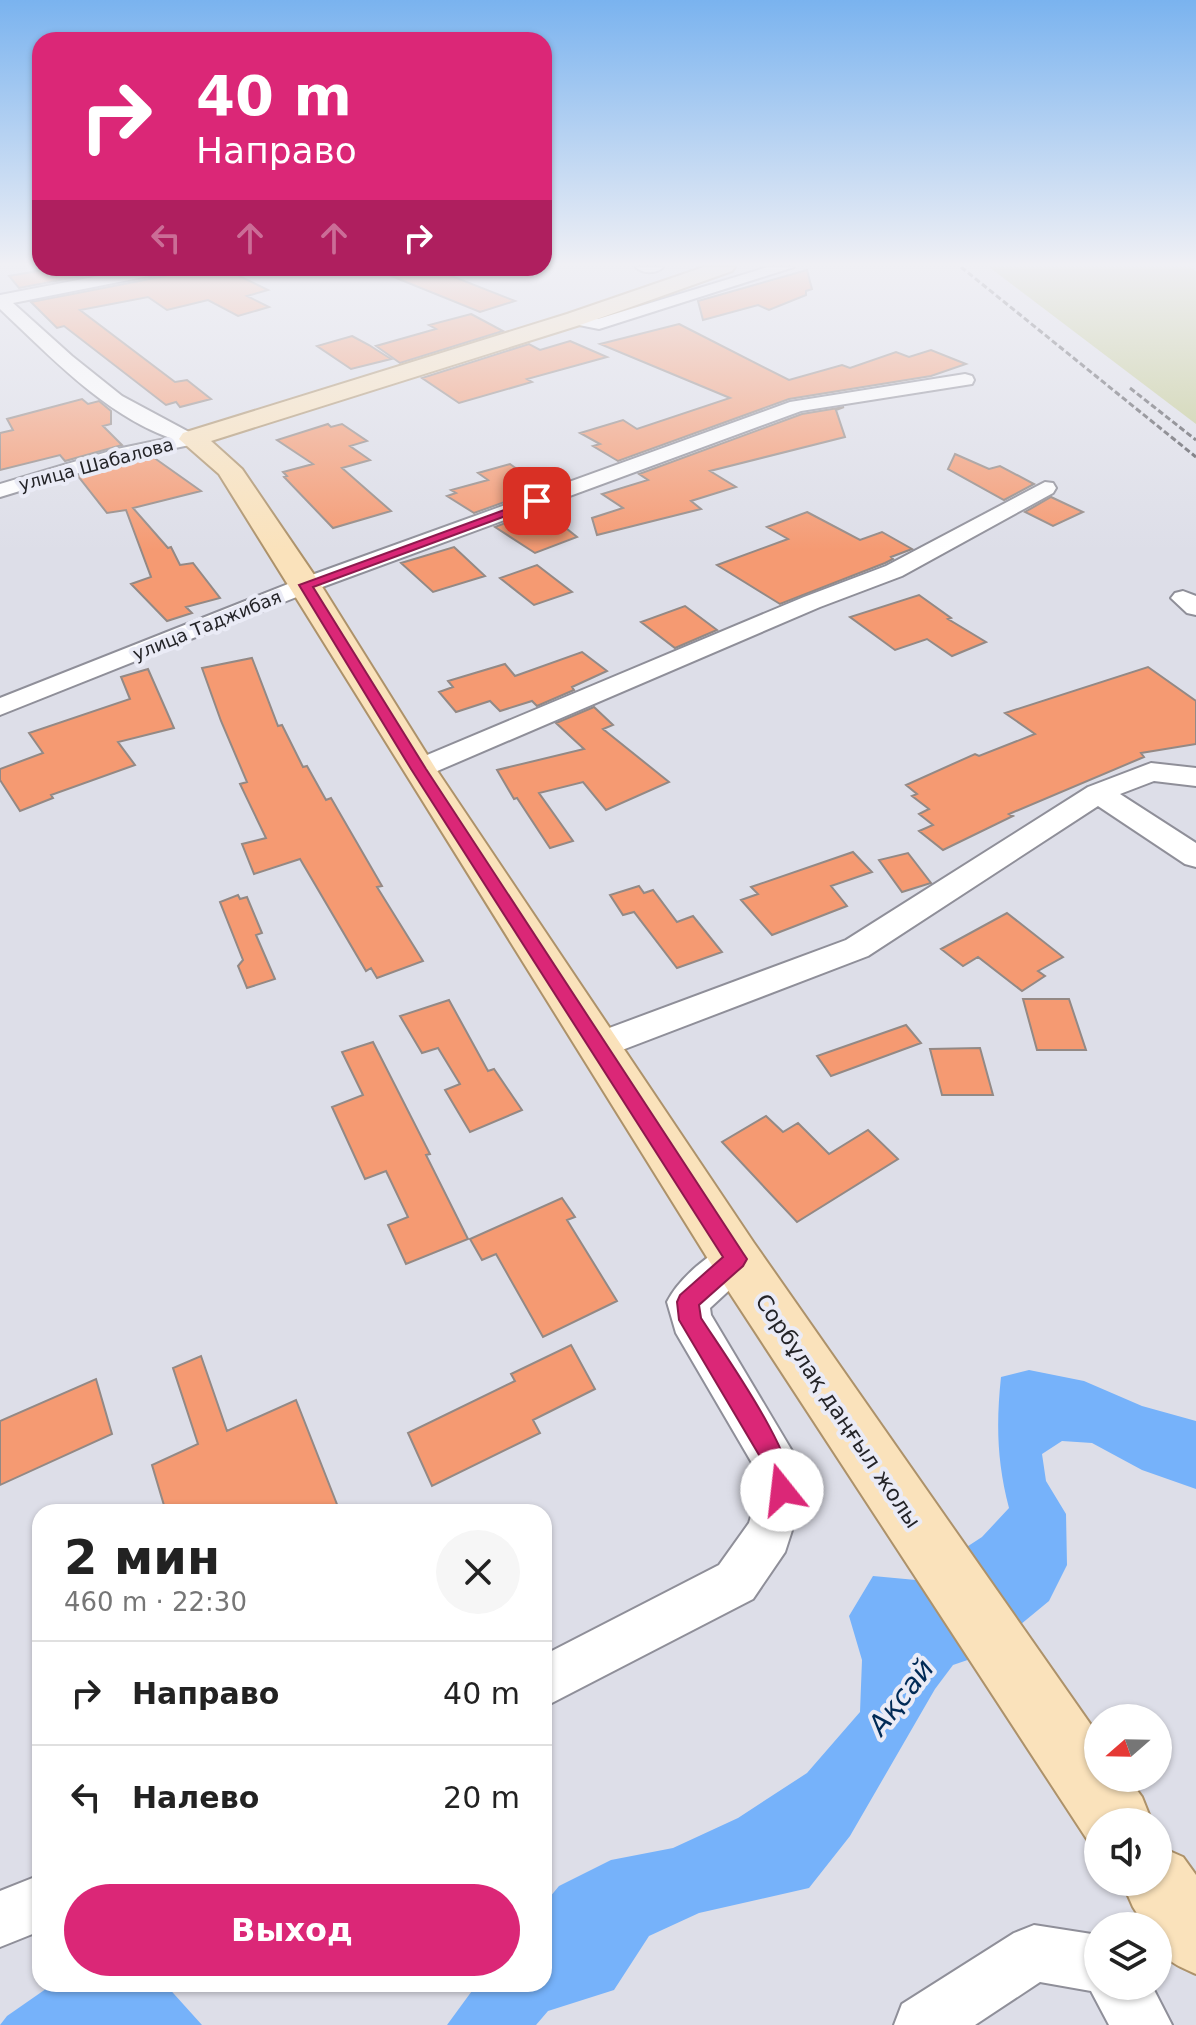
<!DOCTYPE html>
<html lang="ru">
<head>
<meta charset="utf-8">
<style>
	:root { --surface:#fff; --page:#f6f6f6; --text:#222; --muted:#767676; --line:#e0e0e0; --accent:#db2777 }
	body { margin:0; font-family:"DejaVu Sans",sans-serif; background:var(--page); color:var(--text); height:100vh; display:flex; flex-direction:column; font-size:30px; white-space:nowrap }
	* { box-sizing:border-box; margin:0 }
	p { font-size:26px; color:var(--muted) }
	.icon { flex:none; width:44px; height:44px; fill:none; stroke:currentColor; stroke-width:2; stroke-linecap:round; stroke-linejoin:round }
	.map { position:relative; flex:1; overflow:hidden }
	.details { position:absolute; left:32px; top:1504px; width:520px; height:488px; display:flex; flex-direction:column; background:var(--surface); border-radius:24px; box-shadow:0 2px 6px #0004 }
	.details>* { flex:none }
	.guide { position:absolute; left:32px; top:32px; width:520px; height:244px; border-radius:24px; box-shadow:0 2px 6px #0004; background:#db2777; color:#fff; overflow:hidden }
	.needle { width:52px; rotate:250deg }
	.tools { position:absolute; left:1084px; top:1704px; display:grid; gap:16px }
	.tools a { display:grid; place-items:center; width:88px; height:88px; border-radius:50%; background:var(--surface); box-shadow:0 2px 6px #0004; font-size:40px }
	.pin { position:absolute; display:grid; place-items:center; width:68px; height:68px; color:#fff; margin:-34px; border-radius:16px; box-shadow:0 4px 12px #0006 }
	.me { position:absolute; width:88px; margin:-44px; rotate:344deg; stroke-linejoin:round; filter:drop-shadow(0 0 6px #0008) }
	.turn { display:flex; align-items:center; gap:28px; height:168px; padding:0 32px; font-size:36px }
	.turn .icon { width:104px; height:104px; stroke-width:2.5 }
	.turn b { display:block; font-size:56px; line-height:68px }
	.lanes { display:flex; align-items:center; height:76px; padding:0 32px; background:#0003; justify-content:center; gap:40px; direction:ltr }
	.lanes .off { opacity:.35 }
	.round { display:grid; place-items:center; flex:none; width:84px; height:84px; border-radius:42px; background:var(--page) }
	.summary { display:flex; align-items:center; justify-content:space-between; height:136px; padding:0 32px }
	h1 { font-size:48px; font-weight:700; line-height:60px }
	.action { display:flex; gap:16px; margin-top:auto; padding:16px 32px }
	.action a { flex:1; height:92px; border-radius:48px; background:var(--accent); color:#fff; font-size:32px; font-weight:700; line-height:92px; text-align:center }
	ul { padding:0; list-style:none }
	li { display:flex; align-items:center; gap:24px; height:104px; padding:0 32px; border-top:2px solid var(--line) }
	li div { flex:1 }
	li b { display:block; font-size:30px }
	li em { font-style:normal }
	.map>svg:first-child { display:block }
	.green { fill:#c3ca92 }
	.water { fill:#76b2fa }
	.building { fill:#f59a72; stroke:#938985; stroke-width:2 }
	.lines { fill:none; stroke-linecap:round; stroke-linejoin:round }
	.minor-casing { stroke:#8f8f99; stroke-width:4 }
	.major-casing { stroke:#ad926a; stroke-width:4 }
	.minor { fill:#fff; fill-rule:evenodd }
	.major { fill:#fae2bb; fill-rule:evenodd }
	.rail { stroke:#4f4f55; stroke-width:3; stroke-dasharray:6 3; stroke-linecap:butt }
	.route { fill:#db2777; stroke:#8e194d; stroke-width:2 }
	.labels { text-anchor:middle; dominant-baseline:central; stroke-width:8; stroke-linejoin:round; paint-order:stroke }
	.far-street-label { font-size:18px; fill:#242428; stroke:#eaebf6 }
	.street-label { font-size:22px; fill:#242428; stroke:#eaebf6 }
	.near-water-label { font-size:28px; font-style:italic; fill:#002a56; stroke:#eaebf6 }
</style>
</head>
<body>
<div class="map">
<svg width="1196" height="2025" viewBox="0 0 1196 2025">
	<rect width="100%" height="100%" fill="#dddee8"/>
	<path class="green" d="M989 267H1190L1196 271V424Z"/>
	<path class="water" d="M1029 1370 1084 1381 1142 1406 1196 1421V1489L1142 1470 1092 1443 1062 1441 1042 1454 1046 1481 1066 1514 1067 1565 1049 1601 985 1654 953 1665 935 1689 850 1836 809 1888 699 1913 649 1936 614 1990 548 2011 536 2025H447L477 1984H544V1904L559 1886 611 1860 673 1848 738 1818 807 1773 860 1712 862 1660 849 1616 873 1576 916 1580 982 1537 1009 1508C997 1462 996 1424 1001 1377Z
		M53 1984H165L202 2025H0L7 2016Z"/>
	<path class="building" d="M55 268H124L19 288 9 276Z
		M175 268H223L268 290 247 296 269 307 238 316 208 300 167 310 148 297 80 310 175 382 187 380 211 399 180 407 176 402 166 405 64 326 57 328 31 302 165 276Z
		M431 268 515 301 480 312 374 269Z
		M807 270 812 289 806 291V295L769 310 758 305 703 320 698 301Z
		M471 314 503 331 400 363 376 346 436 329 429 325Z
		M679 324 789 380 842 365 850 368 896 352 909 357 931 350 966 364 931 376 789 399 618 461 593 446 600 444 580 433 623 420 637 429 730 398 600 344Z
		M352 336 369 345 391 359 351 369 317 346Z
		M570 341 607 357 527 379 532 382 459 403 422 378 529 344 540 350Z
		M82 399 88 404 99 401 111 411V424L103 426 122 445 65 461 60 455 0 470V433L13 430 7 419Z
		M844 407 836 410 845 437 710 471 736 487 691 501 701 509 597 535 592 518 623 508 602 494 648 480 639 474 802 414Z
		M328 424 331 427 342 424 367 441 350 446 370 460 342 468 391 511 333 528 284 477 287 476 283 472 313 464 277 440Z
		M955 454 989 469 1000 466 1034 484 1004 500 948 469Z
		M153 457 201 491 133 508 168 548 171 547 180 565 193 563 220 598 186 607 192 613 167 621 131 584 151 577 126 510 107 513 78 476Z
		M510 464 539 485 518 491 524 495 474 513 447 496 456 493 451 490 488 480 478 473Z
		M1051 497 1083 512 1053 526 1025 512Z
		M542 509 577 537 535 553 495 527Z
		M807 512 860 540 882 532 912 549 891 557 893 559 885 563 780 604 717 565 788 539 767 527Z
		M454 547 485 576 433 592 401 563Z
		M537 565 572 592 534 605 500 578Z
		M919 595 951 618 948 619 986 642 952 656 927 639 895 650 850 617Z
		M685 606 717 630 675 648 641 622Z
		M582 652 607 671 572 687 574 690 537 706 532 701 500 711 490 701 456 712 439 692 453 687 448 681 505 664 515 676Z
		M252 658 278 726 282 725 303 767 307 766 326 800 331 798 382 886 377 887 423 961 377 978 371 968 366 971 300 859 254 874 242 844 266 838 240 784 247 782 221 721 202 668Z
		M1148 667 1196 701V744L1141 753 1144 757 1009 814 1013 816 943 850 919 831 933 825 919 814 929 809 912 796 917 794 906 785 975 754 979 756 1035 734 1005 713Z
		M148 669 174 728 118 742 135 765 51 795 53 798 20 811 0 780V769L43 753 29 733 130 699 121 677Z
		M594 707 613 725 603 729 669 782 606 810 583 782 539 793 573 841 550 848 517 798 514 799 497 770 584 749 556 723Z
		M853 852 872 872 831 886 847 906 772 935 741 900 758 894 751 887Z
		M908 853 931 883 902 892 879 860Z
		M639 886 644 893 653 890 677 922 693 916 722 952 677 968 634 912 623 915 610 895Z
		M238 895 240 899 247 897 262 933 256 935 275 979 247 988 238 966 243 960 220 902Z
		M1007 913 1063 957 1038 971 1045 976 1022 991 978 957 963 966 941 949Z
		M1023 999H1069L1086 1050H1037Z
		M449 1000 488 1071 494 1069 522 1110 470 1132 445 1090 460 1084 438 1048 422 1053 400 1016Z
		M906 1025 921 1043 831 1076 817 1056Z
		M373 1042 430 1154 426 1155 468 1239 406 1264 388 1225 408 1217 386 1171 365 1179 332 1107 363 1095 342 1052Z
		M980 1048 993 1095H942L930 1049Z
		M766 1116 783 1132 798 1123 829 1154 868 1130 898 1159 797 1222 722 1142Z
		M562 1198 575 1217 567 1220 617 1301 543 1337 496 1254 482 1260 470 1239Z
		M571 1345 595 1389 533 1420 540 1433 432 1486 408 1433 515 1381 511 1374Z
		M201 1356 227 1431 296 1400 340 1512H166L152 1465 198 1444 173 1368Z
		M96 1379 112 1434 0 1485V1421Z"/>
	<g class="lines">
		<g class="minor-casing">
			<path id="minor" d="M636 267H663C657 274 642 274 636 267Z
				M768 267H794L599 329 569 323 566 319 575 314 598 319Z
				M140 268H172L164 273 13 303 72 356 122 396 202 439 199 443 128 458 0 497V484L117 449 170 438C104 414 50 356 0 309V295Z
				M965 374 972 376 974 380 972 384 801 411 314 590 0 715V698L298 580 790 402Z
				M1045 482 1053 483 1056 488 1053 493 902 576 820 607 428 775 418 777 408 775 404 769 408 763 804 597 886 566Z
				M1183 591 1196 596V615L1187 613 1171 598 1175 593Z
				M1151 763 1196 768V786L1154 781 1120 794 1196 843V867L1185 864 1098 806 868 956 609 1055 597 1059 585 1055 580 1046 585 1037 846 940 1088 787Z
				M736 1242 750 1247 756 1259 750 1271 710 1308 711 1315 795 1456 805 1490 785 1552 753 1599 544 1707V1655L719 1565 749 1523 759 1490 752 1463 676 1333 667 1302C679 1278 711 1251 736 1242Z
				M40 1875V1931L0 1947V1891Z
				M1034 1925 1098 1935V1986H1152L1172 2025H1109L1091 1991 1040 1982 975 2025H894L902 2004 1014 1933Z"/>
		</g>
		<g class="major-casing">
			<path id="major" d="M704 267H735L732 271 583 324 211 441 242 469 321 585 436 769 754 1243 1098 1735V1778H1128L1142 1797 1152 1822H1098V1849L1092 1847 718 1275 219 474 179 439 183 433 567 314Z
				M1158 1846 1183 1857 1196 1875V1974C1169 1962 1158 1958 1158 1926H1145L1133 1907 1122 1882H1158Z"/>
		</g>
		<use href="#minor" class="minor"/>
		<use href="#major" class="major"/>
		<path class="rail" d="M961 267 1196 457
			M1130 388 1196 440"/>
	</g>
	<linearGradient id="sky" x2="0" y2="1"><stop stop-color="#7ab3ef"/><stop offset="0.48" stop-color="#f0f0f5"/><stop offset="1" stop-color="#f0f0f5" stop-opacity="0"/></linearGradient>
	<rect width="1196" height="551" fill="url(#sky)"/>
	<path class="route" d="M537 498 543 501 541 503 313 587 426 769 743 1253 747 1259 743 1266 699 1305 701 1318C722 1351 805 1466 791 1499L782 1502 774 1499 762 1460 679 1320 677 1302 680 1295 723 1257 411 769 299 585Z"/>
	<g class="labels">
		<g class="far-street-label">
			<text transform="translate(96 464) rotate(-15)">улица Шабалова</text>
			<text transform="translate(207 625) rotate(-22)">улица Таджибая</text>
		</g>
		<g class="street-label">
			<text transform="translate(838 1411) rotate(56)">Сорбұлақ даңғыл жолы</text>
		</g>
		<g class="near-water-label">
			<text transform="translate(901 1697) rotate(-52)">Ақсай</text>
		</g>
	</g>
</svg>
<div class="tools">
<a><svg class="needle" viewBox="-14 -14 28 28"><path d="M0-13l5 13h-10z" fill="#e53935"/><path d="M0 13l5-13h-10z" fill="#767676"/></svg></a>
<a><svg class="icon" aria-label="sound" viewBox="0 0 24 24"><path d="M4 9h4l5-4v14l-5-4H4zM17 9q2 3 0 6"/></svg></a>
<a><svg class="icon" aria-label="layers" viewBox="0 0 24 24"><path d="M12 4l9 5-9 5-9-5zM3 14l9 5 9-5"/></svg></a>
</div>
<div class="pin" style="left:537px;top:501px;background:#d93025"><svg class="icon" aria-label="arrive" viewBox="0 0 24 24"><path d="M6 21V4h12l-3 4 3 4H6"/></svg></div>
<svg class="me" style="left:782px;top:1490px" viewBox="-20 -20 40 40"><circle r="19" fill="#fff"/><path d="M0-13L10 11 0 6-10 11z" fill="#db2777"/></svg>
<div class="guide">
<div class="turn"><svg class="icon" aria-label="right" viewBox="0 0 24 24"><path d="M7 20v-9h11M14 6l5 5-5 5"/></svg><div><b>40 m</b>Направо</div></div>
<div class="lanes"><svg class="icon off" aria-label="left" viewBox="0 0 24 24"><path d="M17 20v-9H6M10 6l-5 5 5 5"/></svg><svg class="icon off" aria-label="ahead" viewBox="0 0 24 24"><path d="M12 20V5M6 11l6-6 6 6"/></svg><svg class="icon off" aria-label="ahead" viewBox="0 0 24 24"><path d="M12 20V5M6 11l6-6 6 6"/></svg><svg class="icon" aria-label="right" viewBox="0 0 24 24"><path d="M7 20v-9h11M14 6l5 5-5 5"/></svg></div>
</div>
<section class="details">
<div class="summary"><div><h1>2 мин</h1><p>460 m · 22:30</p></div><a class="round"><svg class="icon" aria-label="close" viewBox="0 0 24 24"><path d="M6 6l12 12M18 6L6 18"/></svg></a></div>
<ul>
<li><svg class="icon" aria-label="right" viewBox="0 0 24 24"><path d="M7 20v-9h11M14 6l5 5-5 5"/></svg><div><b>Направо</b></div><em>40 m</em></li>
<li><svg class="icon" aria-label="left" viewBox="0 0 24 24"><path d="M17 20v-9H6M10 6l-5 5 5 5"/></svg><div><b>Налево</b></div><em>20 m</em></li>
</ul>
<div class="action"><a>Выход</a></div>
</section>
</div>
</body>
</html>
